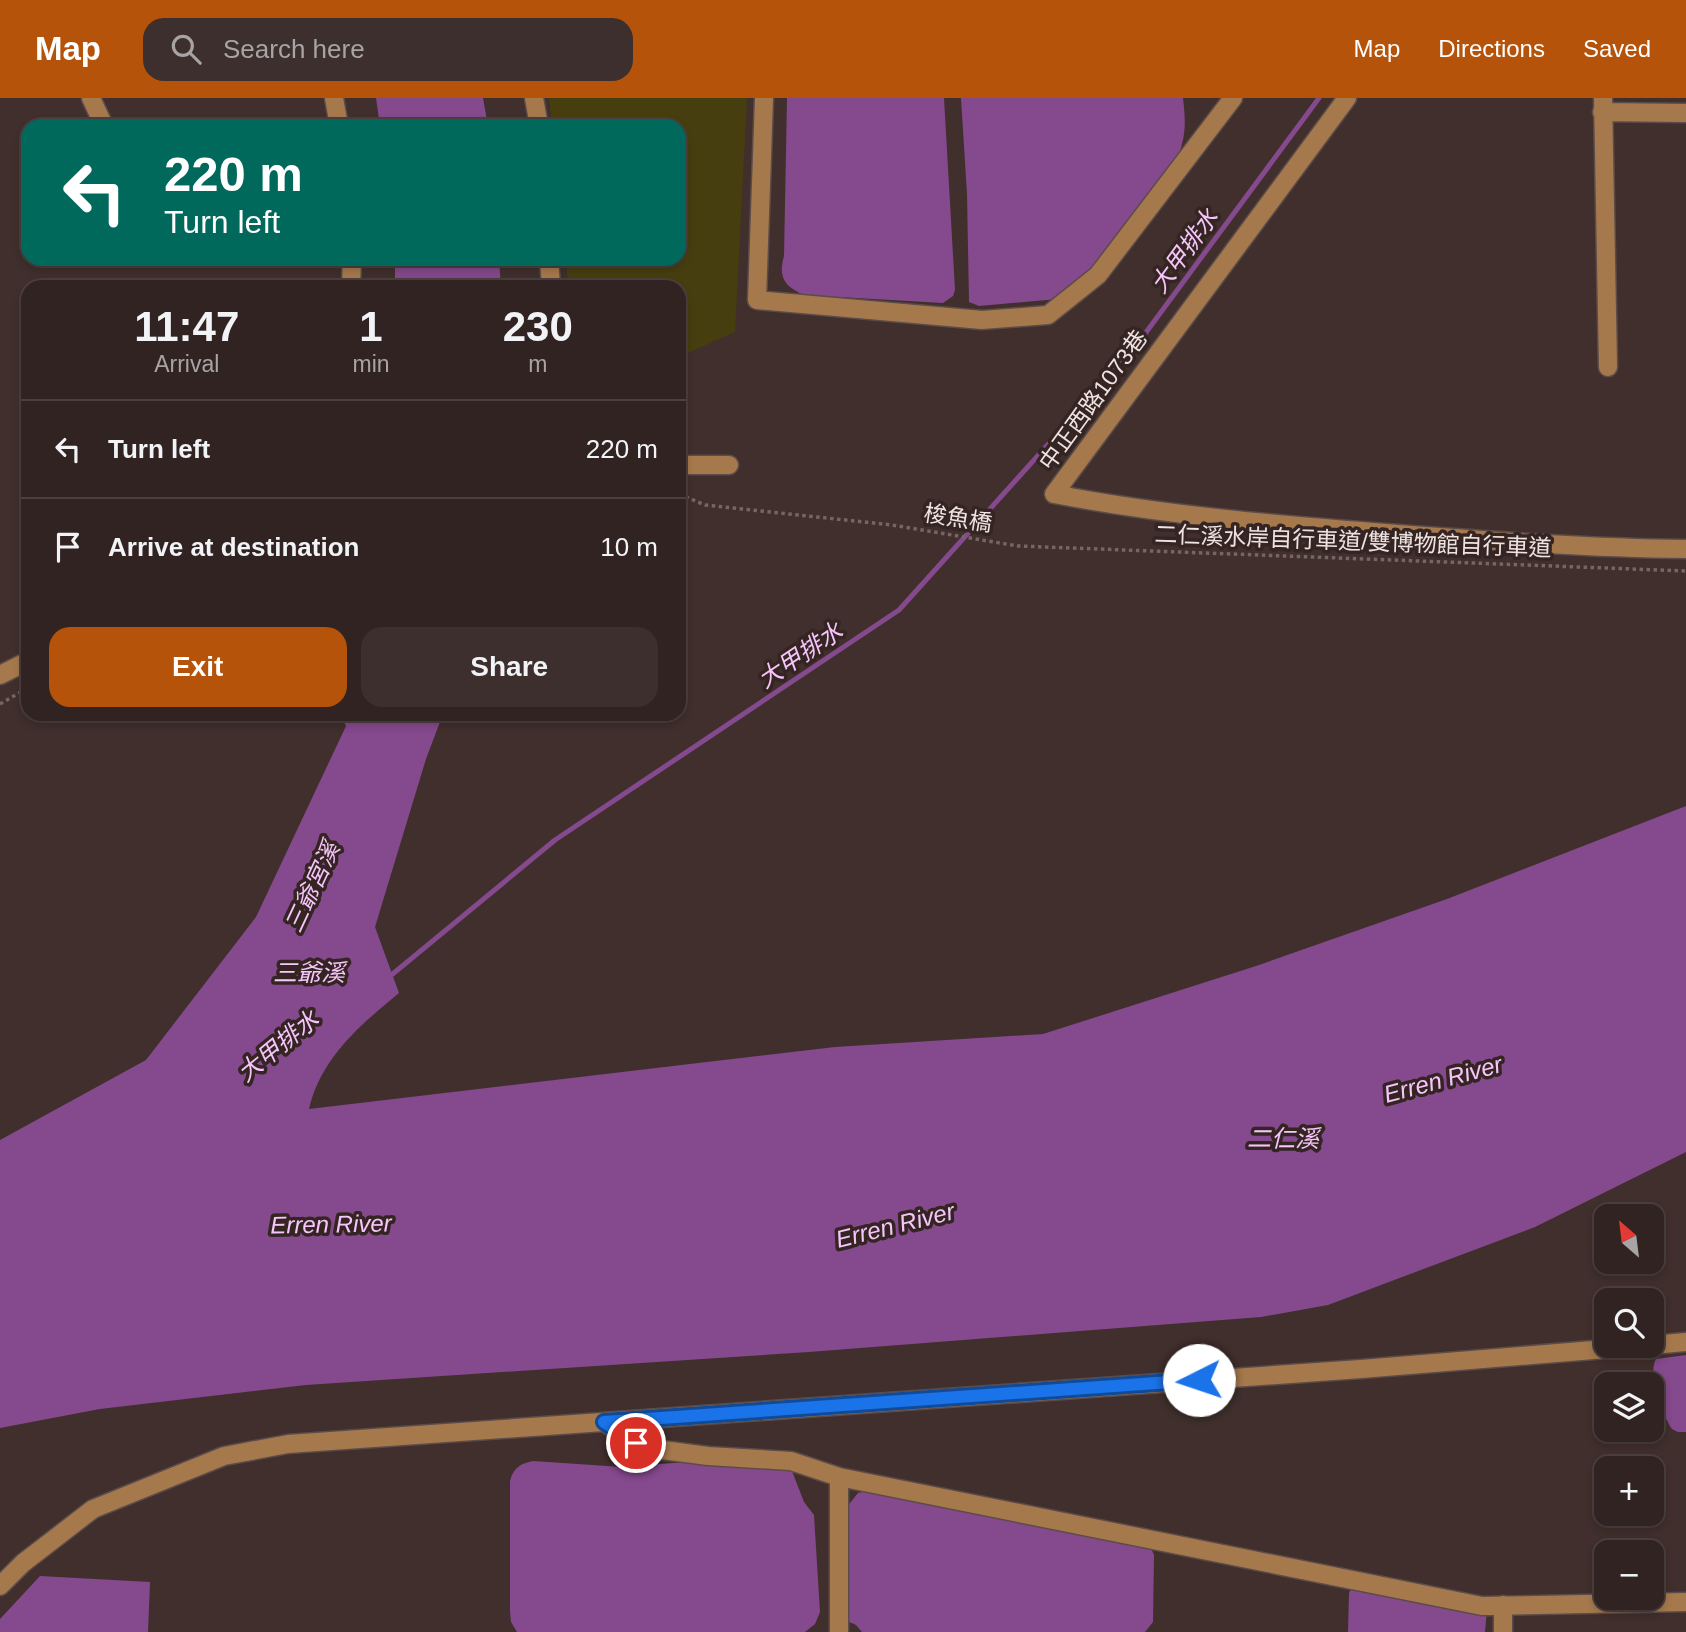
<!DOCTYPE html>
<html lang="en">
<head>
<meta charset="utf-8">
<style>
	:root { --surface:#302321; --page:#3c2f2e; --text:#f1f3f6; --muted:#a8a4a5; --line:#4b403f; --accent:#b45309 }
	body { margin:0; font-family:Arial,"Noto Sans TC",sans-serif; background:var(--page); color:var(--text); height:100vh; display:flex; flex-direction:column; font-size:26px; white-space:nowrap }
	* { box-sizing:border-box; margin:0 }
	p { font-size:23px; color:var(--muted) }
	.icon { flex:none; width:38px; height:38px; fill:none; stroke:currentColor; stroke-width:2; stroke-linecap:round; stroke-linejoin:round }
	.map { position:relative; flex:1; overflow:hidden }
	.panel { position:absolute; left:21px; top:182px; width:665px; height:441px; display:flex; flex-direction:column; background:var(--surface); border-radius:21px; box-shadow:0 4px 10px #0003,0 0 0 2px var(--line) }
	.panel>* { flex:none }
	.guide { position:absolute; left:21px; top:21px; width:665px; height:147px; border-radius:21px; box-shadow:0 4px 10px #0003,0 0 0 2px var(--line); background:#00695c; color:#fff; overflow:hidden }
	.needle { width:46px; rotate:332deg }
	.controls { position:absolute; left:1594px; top:1106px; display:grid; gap:14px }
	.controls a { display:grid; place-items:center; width:70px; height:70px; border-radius:14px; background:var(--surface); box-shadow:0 4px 10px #0003,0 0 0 2px var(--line); font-size:35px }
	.pin { position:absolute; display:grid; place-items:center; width:60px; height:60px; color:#fff; margin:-30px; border:4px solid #fff; border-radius:50%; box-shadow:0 2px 7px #0007 }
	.me { position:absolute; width:77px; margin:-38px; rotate:266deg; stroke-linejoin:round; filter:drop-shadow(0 0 5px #0008) }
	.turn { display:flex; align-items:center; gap:24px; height:147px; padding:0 28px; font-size:32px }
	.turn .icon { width:91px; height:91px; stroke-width:2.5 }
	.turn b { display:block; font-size:49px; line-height:60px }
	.eta { display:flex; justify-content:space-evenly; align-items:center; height:119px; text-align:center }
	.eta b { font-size:42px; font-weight:600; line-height:49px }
	.action { display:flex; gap:14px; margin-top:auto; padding:14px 28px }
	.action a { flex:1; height:80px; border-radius:21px; background:var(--accent); color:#fff; font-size:28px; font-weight:600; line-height:80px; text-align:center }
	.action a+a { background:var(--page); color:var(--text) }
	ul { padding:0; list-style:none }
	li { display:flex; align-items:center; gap:21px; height:98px; padding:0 28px; border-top:2px solid var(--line) }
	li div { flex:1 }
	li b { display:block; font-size:26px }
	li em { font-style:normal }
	header { display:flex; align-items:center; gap:42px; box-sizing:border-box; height:98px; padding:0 35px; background:var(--accent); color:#fff }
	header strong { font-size:33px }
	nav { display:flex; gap:38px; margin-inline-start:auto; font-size:24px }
	.search { width:490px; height:63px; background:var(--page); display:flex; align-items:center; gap:18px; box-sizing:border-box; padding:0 24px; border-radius:21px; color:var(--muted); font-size:26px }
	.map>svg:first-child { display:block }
	.green { fill:#473e10 }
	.water { fill:#85498d }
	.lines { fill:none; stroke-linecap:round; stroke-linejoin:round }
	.stream { stroke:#85498d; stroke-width:5 }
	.minor-casing { stroke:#5c4c49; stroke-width:21 }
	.path { stroke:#756663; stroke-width:3.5; stroke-dasharray:3.5 3.5; stroke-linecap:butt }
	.minor { stroke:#a6794d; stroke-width:18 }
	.route-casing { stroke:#114b97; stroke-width:18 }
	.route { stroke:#1a73e8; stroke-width:12 }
	.labels { text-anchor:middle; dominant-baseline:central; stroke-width:7; stroke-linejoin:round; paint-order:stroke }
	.street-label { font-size:23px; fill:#eee3e1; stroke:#352522 }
	.water-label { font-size:24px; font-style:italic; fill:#f6c5fc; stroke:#352522 }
</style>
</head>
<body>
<header>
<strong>Map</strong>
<div class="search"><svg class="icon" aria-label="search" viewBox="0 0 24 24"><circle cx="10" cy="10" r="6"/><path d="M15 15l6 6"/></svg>Search here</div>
<nav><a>Map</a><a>Directions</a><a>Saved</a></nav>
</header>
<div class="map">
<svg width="1686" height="1534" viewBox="0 0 1686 1534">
	<rect width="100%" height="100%" fill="#402f2c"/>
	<path class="green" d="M549 0H747L735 234 679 259V189H568L566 161H679V28H552Z"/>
	<path class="water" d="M376 0H483L488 28H380Z
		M787 0H944L955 192 953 198 943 205 804 197C784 188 778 179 784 158Z
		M961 0H1183C1186 26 1186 37 1177 62L1091 174 1058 201 979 208 969 204 967 96Z
		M395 161H499L501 189H395Z
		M340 616H443L426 661 375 829 399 895C359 928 321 960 309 1011L835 949 1043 936 1256 868 1447 801 1686 708V1054L1535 1129 1328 1207 1261 1219 809 1254 306 1287 100 1311 0 1330V1042L146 962 256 819 346 628Z
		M1686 1257V1334H1678L1672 1331C1663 1318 1647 1275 1656 1261Z
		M533 1363 622 1369 699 1363 784 1370 792 1373 804 1404 814 1417 820 1514 815 1526 805 1534H517L511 1524 510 1513V1383C513 1370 521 1365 533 1363Z
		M866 1393 1151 1450 1154 1457 1153 1524 1145 1534H862L856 1527 847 1523 846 1410 858 1395Z
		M40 1478 150 1484 148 1534H0V1521Z
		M1356 1480 1487 1511 1485 1534H1348L1349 1495Z"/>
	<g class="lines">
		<path class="stream" d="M389 879 555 742 899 512 1133 252 1319 0"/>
		<g class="minor-casing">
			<path id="minor" d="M91 0 104 28
				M334 0 339 28
				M534 0 539 28
				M764 0 757 202 982 222 1048 217 1098 177 1233 0
				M1347 0 1054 396C1168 418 1283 427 1398 436 1494 443 1590 450 1686 451
				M1603 0 1608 269
				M1602 14 1686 15
				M549 161 551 189
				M351 189 352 161
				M679 367H729
				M0 577 28 563
				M1652 1247 1686 1244
				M604 1324 636 1345 655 1351 708 1358 791 1363 839 1379 1482 1508 1686 1504
				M839 1379V1534
				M0 1488 23 1465 93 1411 224 1358 288 1346 1361 1271 1642 1248
				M1503 1507V1534"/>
		</g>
		<path class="path" d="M679 396 705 407 892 427 1018 448 1686 473
			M0 606 28 590"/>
		<use href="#minor" class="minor"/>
	</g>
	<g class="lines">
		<g class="route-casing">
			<path id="route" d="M636 1345 604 1324 1199 1282"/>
		</g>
		<use href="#route" class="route"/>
	</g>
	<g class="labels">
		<g class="street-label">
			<text transform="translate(1093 302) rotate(-54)">中正西路1073巷</text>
			<text transform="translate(958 420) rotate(9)">梭魚橋</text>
			<text transform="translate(1353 443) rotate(2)">二仁溪水岸自行車道/雙博物館自行車道</text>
		</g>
		<g class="water-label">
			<text transform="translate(1184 153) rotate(-54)">大甲排水</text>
			<text transform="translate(800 557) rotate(-34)">大甲排水</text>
			<text transform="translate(312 789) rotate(-65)">三爺宮溪</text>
			<text x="309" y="874">三爺溪</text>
			<text transform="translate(278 948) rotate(-39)">大甲排水</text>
			<text transform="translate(1443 981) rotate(-15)">Erren River</text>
			<text x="1283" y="1040">二仁溪</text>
			<text transform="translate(331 1126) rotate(-1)">Erren River</text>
			<text transform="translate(895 1127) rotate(-14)">Erren River</text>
		</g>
	</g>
</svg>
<div class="controls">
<a><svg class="needle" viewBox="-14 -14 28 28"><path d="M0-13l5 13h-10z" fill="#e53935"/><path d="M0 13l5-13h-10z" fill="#a8a4a5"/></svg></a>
<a><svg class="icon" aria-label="search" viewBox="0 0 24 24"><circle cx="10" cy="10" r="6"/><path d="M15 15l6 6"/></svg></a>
<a><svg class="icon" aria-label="layers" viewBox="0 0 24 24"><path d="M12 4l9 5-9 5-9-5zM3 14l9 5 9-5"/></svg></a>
<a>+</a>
<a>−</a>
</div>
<div class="pin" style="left:636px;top:1345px;background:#d93025"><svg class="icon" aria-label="arrive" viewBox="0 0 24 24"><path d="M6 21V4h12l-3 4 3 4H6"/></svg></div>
<svg class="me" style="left:1199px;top:1282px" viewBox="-20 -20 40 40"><circle r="19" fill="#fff"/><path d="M0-13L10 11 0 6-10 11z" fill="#1a73e8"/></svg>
<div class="guide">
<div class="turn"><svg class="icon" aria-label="left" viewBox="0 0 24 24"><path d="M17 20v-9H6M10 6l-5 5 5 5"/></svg><div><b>220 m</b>Turn left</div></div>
</div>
<section class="panel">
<div class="eta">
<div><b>11:47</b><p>Arrival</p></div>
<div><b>1</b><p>min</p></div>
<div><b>230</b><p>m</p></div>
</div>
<ul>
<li><svg class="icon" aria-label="left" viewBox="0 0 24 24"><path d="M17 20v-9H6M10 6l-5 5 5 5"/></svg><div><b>Turn left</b></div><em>220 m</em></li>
<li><svg class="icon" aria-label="arrive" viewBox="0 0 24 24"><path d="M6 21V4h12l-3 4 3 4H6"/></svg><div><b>Arrive at destination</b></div><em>10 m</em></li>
</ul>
<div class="action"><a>Exit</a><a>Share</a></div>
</section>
</div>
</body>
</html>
